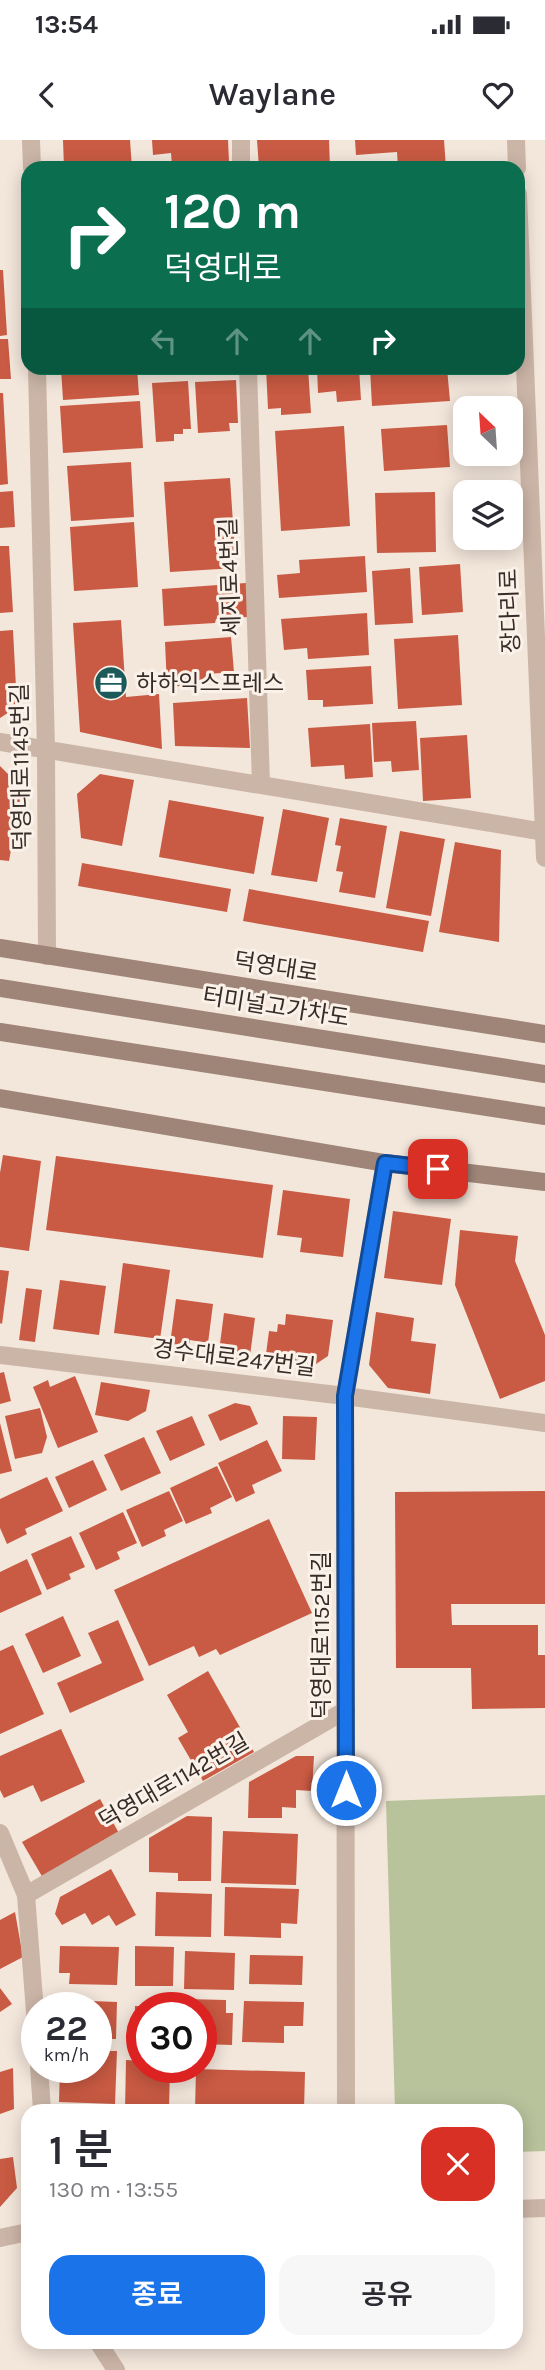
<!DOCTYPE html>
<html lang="ko">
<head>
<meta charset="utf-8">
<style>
	:root { --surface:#fff; --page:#f7f7f7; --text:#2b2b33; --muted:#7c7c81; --accent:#1a73e8 }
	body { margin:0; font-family:Karla,"Noto Sans KR",sans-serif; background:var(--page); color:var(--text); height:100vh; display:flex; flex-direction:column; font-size:26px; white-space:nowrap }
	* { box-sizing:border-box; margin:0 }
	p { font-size:23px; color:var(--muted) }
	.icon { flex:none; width:38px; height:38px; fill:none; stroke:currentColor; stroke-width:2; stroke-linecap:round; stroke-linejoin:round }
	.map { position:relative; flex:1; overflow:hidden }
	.side { position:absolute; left:21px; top:1964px; width:502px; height:245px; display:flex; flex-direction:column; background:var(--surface); border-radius:21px; box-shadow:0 4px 18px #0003 }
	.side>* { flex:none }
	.banner { position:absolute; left:21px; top:21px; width:504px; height:214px; border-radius:21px; box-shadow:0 4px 18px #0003; background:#0b6e4f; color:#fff; overflow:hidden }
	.needle { width:46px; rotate:335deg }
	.fabs { position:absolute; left:453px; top:256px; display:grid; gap:14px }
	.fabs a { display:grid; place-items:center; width:70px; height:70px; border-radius:14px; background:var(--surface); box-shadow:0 4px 18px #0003; font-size:35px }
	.speed { position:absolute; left:21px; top:1852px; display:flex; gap:14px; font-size:35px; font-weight:700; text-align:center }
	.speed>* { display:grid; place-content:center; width:91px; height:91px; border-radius:50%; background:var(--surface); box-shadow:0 4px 18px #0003; line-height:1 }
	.speed small { font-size:18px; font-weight:400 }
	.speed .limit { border:10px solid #d22; background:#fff; color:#111 }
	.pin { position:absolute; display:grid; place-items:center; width:60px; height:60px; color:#fff; margin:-30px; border-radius:14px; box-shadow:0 4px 10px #0006 }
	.me { position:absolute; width:77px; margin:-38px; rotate:0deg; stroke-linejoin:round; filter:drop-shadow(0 0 5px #0008) }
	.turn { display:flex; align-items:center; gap:24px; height:147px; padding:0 28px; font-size:32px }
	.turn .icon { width:91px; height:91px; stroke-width:2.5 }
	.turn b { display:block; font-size:49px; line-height:60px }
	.lanes { display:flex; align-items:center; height:66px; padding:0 28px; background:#0003; justify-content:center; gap:35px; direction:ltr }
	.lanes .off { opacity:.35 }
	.round { display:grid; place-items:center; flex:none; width:74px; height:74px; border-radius:21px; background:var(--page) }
	.headline { display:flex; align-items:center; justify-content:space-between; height:119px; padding:0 28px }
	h1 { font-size:42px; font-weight:600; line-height:52px }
	.cta { display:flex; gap:14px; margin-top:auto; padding:14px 28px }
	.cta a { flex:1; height:80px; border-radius:21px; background:var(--accent); color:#fff; font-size:28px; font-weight:600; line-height:80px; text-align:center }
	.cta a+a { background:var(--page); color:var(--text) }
	.status { display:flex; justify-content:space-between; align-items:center; height:49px; padding:0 35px; background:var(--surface); direction:ltr }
	.status svg { height:19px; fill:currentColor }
	header { display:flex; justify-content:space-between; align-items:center; height:91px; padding:0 28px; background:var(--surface); font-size:32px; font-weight:600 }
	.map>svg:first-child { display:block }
	.green { fill:#b8c29b }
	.building { fill:#c95a43 }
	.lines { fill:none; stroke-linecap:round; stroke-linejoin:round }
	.service { stroke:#cbb5a7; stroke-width:18 }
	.minor { stroke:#cbb5a7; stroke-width:18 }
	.tertiary { stroke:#cbb5a7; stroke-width:18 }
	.secondary { stroke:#9f8478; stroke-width:18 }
	.route-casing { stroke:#114b97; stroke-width:18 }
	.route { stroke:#1a73e8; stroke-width:12 }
	.labels { text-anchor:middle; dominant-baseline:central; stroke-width:6; stroke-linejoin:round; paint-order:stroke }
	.street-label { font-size:23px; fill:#372c28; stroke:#faf1e8 }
	.poi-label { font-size:23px; fill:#372c28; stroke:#faf1e8; text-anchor:start }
</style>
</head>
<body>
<div class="status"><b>13:54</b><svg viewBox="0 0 49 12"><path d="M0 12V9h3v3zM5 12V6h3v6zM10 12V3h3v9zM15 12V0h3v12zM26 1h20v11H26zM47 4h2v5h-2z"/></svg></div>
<header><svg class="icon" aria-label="back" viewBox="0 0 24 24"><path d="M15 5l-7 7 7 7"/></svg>Waylane<svg class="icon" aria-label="heart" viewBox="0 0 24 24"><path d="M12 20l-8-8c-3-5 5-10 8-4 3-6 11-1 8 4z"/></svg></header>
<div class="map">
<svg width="545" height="2230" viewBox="0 0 545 2230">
	<rect width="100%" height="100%" fill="#f3e6db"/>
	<path class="green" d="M545 1655V2011L516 2012V1970H395L386 1661Z"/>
	<path class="building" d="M63 0H130L132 28H64Z
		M152 0H228L229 22 172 26 171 13 153 15Z
		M257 0H329L330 28H259Z
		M355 0H444L446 28H398L397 12 356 15Z
		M0 130H3L7 195 0 196Z
		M0 199H8L11 239H0Z
		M61 228H137L139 255 63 260Z
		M266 228H308L311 273 281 275V268L268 269Z
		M317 228H359L361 260 337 262 336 251 318 253Z
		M370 228H447L450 261 372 266Z
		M236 240 238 283H229L230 291 198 293 195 242Z
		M188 241 191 289H183V294H174V301L156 302 152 243Z
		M0 253H3L8 344 0 345Z
		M140 261 143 308 63 313 60 266Z
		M447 285 450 327 384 331 381 289Z
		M344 286 350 386 281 391 275 291Z
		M131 322 134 377 71 381 67 326Z
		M230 338 236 428 170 432 164 342Z
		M13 351 15 387 0 388V352Z
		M435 352 436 412 377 413 375 353Z
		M134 382 138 447 74 451 70 387Z
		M0 406H9L13 472 0 473Z
		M365 416 367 452 279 458 277 435 300 433 299 420Z
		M460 424 463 472 422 475 419 427Z
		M410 428 413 483 375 485 372 431Z
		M246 443 248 477 216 479 215 483 164 486 162 449Z
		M367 473 369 515 308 519 307 508 284 510 281 479Z
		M121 480 126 557 159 554 162 609 80 592 73 483Z
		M13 490 17 567 0 578V491Z
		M458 495 462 565 398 569 394 499Z
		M231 497 234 532 207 534 208 544 167 547 165 502Z
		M371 526 373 564 323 567V560H308L306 530Z
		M247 558 250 608 175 606 173 563Z
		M416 581 419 630 392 632 391 621 374 622 372 583Z
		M370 584 373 637 345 639 344 625 311 627 308 588Z
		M467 595 471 658 423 661 420 598Z
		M0 626 22 648 9 721 0 720Z
		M100 634 134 640 122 706 81 698 77 654Z
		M169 660 264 677 254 734 159 717Z
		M283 669 329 678 317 742 271 735Z
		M340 678 387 686 375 758 339 752 343 732 336 731 341 706 335 705Z
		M400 691 445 699 431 776 386 768Z
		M455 702 501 710 499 802 439 792Z
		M82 723 231 749 227 772 78 746Z
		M249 749 429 781 423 812 243 781Z
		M3 1015 41 1021 29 1111 0 1107V1033Z
		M56 1016 273 1045 263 1118 46 1090Z
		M283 1050 350 1059 343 1117 300 1112 302 1098 277 1095Z
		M393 1071 451 1079 442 1145 384 1138Z
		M460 1090 518 1096 515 1121 545 1195V1241L500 1259 455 1145Z
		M123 1123 170 1130 160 1199 114 1193Z
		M0 1130 9 1131 2 1184 0 1183Z
		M60 1140 106 1146 99 1195 53 1189Z
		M26 1148 42 1150 35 1202 19 1200Z
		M176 1159 213 1164 208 1203 190 1200 189 1207 170 1204Z
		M376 1172 414 1178 411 1201 436 1204 430 1254 388 1248 369 1225Z
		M224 1173 255 1178 249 1223 218 1219Z
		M286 1174 333 1180 328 1216 310 1228 265 1222 269 1191 277 1192 278 1184 285 1185Z
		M4 1232 11 1261 0 1264V1233Z
		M75 1236 98 1292 58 1308 33 1247 48 1240 50 1247Z
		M101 1242 150 1250 146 1271 128 1281 95 1275Z
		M235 1263 250 1266 258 1284 220 1301 208 1275Z
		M40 1268 47 1297 42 1313 15 1319 5 1276Z
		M192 1276 205 1305 170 1321 156 1291Z
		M283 1276 317 1277 315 1320 282 1319Z
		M0 1283 12 1331 0 1334Z
		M144 1297 161 1333 121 1351 104 1315Z
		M267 1300 282 1331 252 1345 255 1353 236 1362 218 1323Z
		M93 1320 107 1350 69 1368 55 1337Z
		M217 1326 232 1357 210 1368 212 1373 186 1384 170 1348Z
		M47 1337 63 1371 25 1389 27 1394 7 1404 0 1388V1359Z
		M169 1351 183 1381 164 1390 166 1396 142 1407 126 1370Z
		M545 1351V1464H451L452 1485H538V1515H545V1568L472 1569 471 1528H396L395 1352Z
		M123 1372 137 1403 117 1412 120 1419 96 1430 79 1393Z
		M269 1379 312 1473 220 1515 216 1509 199 1517 194 1506 149 1526 114 1450Z
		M71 1396 85 1427 69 1434 71 1439 47 1450 31 1414Z
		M27 1419 42 1454 0 1473V1432Z
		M63 1476 81 1516 43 1533 25 1494Z
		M118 1480 144 1540 70 1573 57 1543 102 1523 88 1493Z
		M13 1505 44 1574 0 1594V1511Z
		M208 1531 254 1612 203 1641 178 1598 188 1592 167 1555Z
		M61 1589 85 1642 41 1662 33 1645 4 1658 0 1650V1616Z
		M296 1616H314L312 1651 296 1650V1668L282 1667V1678H248L249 1642Z
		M100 1659 120 1695 43 1738 22 1702Z
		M187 1676 212 1677 211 1741H178V1733L149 1732V1698Z
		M223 1691 298 1694 296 1745 221 1743Z
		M111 1729 136 1775 116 1786 109 1775 92 1785 85 1773 62 1785 55 1774 60 1757Z
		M225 1747 299 1749 297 1784 281 1783V1798L224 1796Z
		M156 1752 212 1754 211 1797 155 1796Z
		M15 1772 23 1817 0 1829V1780Z
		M60 1806 119 1807 117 1845 69 1844 70 1833H59Z
		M135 1806 174 1807 173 1846H135Z
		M185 1811 235 1813 234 1850 184 1849Z
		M250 1815 303 1816 302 1845 249 1844Z
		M0 1848 12 1864 0 1872Z
		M185 1859 226 1860V1873H233L232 1905 201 1904V1867H185Z
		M64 1860 117 1862 116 1899H96V1867H64Z
		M244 1861 304 1862 303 1886H284V1903L242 1902Z
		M135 1866H142V1903H134Z
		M96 1911H117L115 1964 59 1962 60 1927H96Z
		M126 1920 142 1921V1927H170L169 1970H125Z
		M13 1928 14 1969 0 1974V1932Z
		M196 1929 305 1932 304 1970H195Z
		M13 2017 17 2048 0 2067V2019Z"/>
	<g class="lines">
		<path class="service" d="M26 1755 346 1570"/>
		<path class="minor" d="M31 0 32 28
			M241 0V28
			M37 228 46 610 47 816
			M248 228 261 645
			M0 602 545 692
			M0 1215 345 1256 545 1283
			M0 1693 26 1755 37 1898
			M39 1927 42 1970
			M346 1970 345 1256 385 1023
			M516 2069 545 2068
			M0 2098 28 2092
			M98 2202 116 2230"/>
		<path class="tertiary" d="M516 0 517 28
			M518 54 545 718"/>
		<path class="secondary" d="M0 808 545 894
			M0 848 545 934
			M0 892 545 976
			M0 958 385 1023 545 1042"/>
	</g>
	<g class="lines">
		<g class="route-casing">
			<path id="route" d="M346 1650 345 1256 385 1023 438 1029"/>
		</g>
		<use href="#route" class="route"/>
	</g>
	<defs>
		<g id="office-disc" transform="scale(1.75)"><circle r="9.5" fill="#1c5a5a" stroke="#faf1e8"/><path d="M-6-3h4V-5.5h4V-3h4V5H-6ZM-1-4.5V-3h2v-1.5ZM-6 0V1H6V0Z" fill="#fff"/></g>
	</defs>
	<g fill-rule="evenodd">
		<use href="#office-disc" x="111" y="543"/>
	</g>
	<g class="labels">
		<g class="street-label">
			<text transform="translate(230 437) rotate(-92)">세지로4번길</text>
			<text transform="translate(510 471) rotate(-92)">장다리로</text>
			<text transform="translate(21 627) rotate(-91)">덕영대로1145번길</text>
			<text transform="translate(276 827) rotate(9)">덕영대로</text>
			<text transform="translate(276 867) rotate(9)">터미널고가차도</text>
			<text transform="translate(234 1218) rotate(7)">경수대로247번길</text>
			<text transform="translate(321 1495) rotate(-90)">덕영대로1152번길</text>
			<text transform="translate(174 1641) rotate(-30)">덕영대로1142번길</text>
		</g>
		<g class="poi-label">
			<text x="136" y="543">하하익스프레스</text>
		</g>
	</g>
</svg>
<div class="fabs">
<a><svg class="needle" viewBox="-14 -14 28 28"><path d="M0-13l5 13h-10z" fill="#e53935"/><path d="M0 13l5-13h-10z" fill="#7c7c81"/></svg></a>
<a><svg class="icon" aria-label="layers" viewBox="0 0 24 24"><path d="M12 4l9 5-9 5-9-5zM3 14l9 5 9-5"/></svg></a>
</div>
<div class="speed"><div>22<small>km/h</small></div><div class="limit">30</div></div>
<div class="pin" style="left:438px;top:1029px;background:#d93025"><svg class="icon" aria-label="arrive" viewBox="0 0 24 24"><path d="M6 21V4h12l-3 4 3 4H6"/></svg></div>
<svg class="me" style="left:346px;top:1650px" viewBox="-20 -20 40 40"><circle r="17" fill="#1a73e8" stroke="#fff" stroke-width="3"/><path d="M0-11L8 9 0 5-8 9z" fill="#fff"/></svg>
<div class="banner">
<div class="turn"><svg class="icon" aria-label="right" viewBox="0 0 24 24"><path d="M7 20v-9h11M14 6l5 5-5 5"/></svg><div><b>120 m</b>덕영대로</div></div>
<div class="lanes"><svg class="icon off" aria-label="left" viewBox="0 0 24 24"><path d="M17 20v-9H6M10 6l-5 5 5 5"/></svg><svg class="icon off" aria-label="ahead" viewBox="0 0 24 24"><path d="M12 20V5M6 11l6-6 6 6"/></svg><svg class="icon off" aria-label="ahead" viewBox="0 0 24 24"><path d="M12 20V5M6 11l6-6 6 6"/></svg><svg class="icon" aria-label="right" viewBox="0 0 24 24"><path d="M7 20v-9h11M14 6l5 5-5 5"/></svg></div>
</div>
<section class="side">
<div class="headline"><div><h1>1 분</h1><p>130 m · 13:55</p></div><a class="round" style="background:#d93025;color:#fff"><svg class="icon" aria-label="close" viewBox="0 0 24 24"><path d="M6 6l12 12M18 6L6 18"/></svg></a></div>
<div class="cta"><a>종료</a><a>공유</a></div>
</section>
</div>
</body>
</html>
